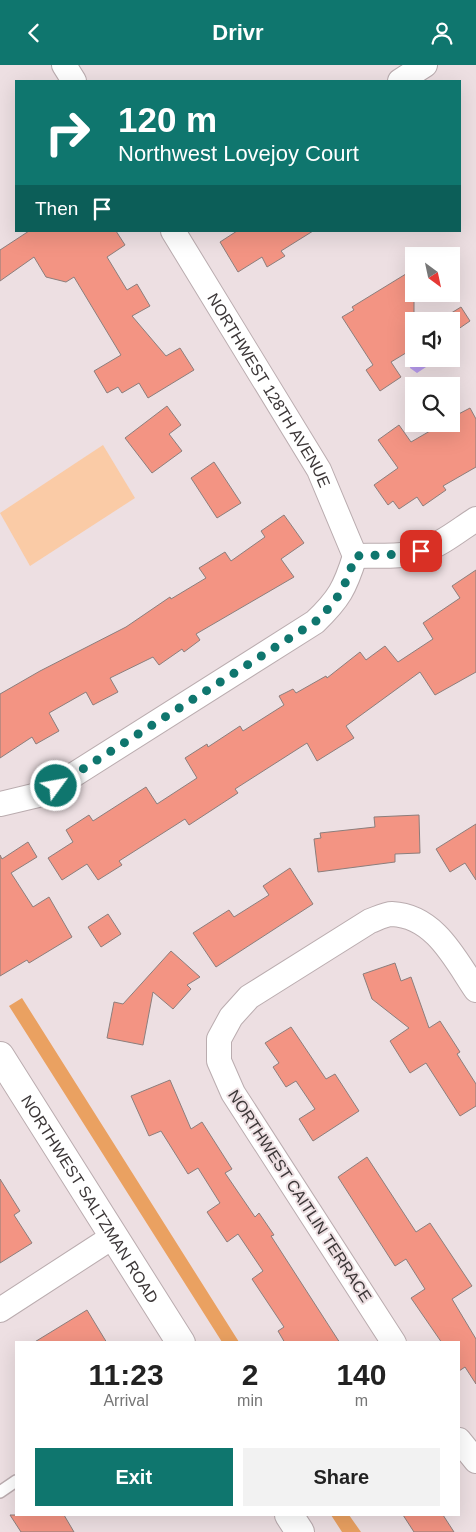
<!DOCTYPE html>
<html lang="en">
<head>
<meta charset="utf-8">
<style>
	:root { --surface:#fff; --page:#f2f2f2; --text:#222; --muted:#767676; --accent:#0f766e }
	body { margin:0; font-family:Arial,sans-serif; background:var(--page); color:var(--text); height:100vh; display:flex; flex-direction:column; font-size:19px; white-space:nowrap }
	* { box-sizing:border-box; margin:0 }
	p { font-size:16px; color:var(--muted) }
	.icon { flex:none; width:28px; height:28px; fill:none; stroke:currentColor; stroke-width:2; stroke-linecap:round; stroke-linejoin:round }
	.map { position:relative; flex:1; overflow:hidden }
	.panel { position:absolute; left:15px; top:1276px; width:445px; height:175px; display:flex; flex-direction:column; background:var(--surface); border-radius:0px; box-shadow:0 5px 20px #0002 }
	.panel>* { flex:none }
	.hud { position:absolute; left:15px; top:15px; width:446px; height:152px; border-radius:0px; box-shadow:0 5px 20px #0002; background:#0f766e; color:#fff; overflow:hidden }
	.needle { width:32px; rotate:147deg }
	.controls { position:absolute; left:405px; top:182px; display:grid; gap:10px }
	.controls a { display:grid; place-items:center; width:55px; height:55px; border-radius:0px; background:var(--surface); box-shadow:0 5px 20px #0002; font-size:25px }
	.pin { position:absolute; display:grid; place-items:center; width:42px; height:42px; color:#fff; margin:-21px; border-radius:10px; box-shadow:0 2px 8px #0006 }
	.me { position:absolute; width:55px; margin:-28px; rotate:58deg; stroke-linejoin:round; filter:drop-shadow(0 0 4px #0008) }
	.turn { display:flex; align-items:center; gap:18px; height:105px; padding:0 20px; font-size:22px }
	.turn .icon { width:65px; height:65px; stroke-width:2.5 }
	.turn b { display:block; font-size:35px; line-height:42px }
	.then { display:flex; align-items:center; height:48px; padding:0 20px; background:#0003; gap:10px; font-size:19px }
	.eta { display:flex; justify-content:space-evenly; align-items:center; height:85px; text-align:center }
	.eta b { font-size:30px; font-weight:700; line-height:35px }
	.primary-button { display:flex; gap:10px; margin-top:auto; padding:10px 20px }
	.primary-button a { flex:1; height:58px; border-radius:0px; background:var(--accent); color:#fff; font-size:20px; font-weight:700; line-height:58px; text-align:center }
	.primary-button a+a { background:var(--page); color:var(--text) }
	header { display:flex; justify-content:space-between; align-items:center; height:65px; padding:0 20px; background:var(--accent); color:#fff; font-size:22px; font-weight:700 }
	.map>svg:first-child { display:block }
	.green { fill:#facba6 }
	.forest { fill:#eaa161 }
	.water { fill:#b89bed }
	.building { fill:#f39483; stroke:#8c7e7c }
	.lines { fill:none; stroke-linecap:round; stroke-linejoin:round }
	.lane-casing { stroke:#baacaf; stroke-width:14 }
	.street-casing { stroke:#baacaf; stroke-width:26 }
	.secondary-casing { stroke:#baacaf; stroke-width:30 }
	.lane { stroke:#fff; stroke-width:11 }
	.street { stroke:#fff; stroke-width:24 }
	.secondary { stroke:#fff; stroke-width:28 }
	.route { stroke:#0f766e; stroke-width:9; stroke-dasharray:0 16.2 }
	.labels { text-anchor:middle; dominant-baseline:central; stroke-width:4; stroke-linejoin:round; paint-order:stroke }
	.street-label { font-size:16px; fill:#3c3738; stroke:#eddfe2 }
</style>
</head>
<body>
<header><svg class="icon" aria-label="back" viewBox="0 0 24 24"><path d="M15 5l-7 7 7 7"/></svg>Drivr<svg class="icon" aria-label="person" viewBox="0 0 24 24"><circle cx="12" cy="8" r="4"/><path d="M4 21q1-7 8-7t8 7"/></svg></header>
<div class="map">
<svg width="476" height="1467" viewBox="0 0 476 1467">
	<rect width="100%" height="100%" fill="#eddfe2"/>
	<path class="green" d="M103 380 135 433 30 501 0 448Z"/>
	<path class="forest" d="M22 933 239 1277H222L9 941Z
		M331 1450H349L361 1467H342Z"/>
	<path class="water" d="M414 292V294H438L417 308 410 303 411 294Z"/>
	<path class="building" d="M29 166H116L125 180 107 192 127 225 137 219 150 241 132 251 166 291 180 283 194 305 148 333 139 318 122 328 118 322 107 328 94 306 121 290 74 212 66 217 46 212 34 192 0 216V185Z
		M237 166H313L281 186 285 191 267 202 262 192 238 207 220 177Z
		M414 204V283L391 297 401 312 380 326 366 305 373 300 342 252 354 245 352 242Z
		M461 242 470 256 454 267 451 256H448V250Z
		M167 341 181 360 169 369 182 386 152 408 125 373Z
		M470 343 476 354V402L443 421 446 425 423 441 417 432 399 444 393 436 388 440 374 420 398 403 378 375 399 360 411 377 442 359H451V353Z
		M214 397 241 438 217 453 191 413Z
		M284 450 304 478 281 494 294 512 196 569 200 575 184 587 182 584 159 600 153 592 110 613 118 627 93 640 86 627 49 648 59 666 36 679 32 672 0 693V629L40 606 126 562 170 532 171 534 206 513 199 503 225 487 231 496 265 472 261 466Z
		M476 505V607L435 630 420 607 346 661 354 673 317 696 307 678 235 724 238 728 189 760 185 754 119 796 122 800 98 815 87 799 62 815 48 793 73 777 66 765 89 750 93 756 146 722 157 739 197 713 185 693 207 679 208 682 240 661 243 666 284 640 279 631 293 624 296 628 326 611 327 613 360 587 366 595 385 581 398 597 433 574 423 558 460 533 452 521Z
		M419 750 420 788 395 789V797L318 807 314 774 321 773 320 768 375 762 374 752Z
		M476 759V815L465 798 450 807 436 784Z
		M28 777 37 792 11 808 33 842 49 832 72 872 29 898 27 895 0 911V790L2 794Z
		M290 803 313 839 216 902 193 868 229 845 234 852 269 830 263 821Z
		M108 849 121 869 101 882 88 862Z
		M171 886 200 912 187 920 191 924 173 944 153 927 143 980 107 973 114 937 123 939Z
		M395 898 401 916 411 912 429 963 440 956 460 987 457 989 476 1019V1041L460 1051 426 998 410 1008 390 976 409 963 372 934 363 909Z
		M291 962 326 1014 335 1009 359 1046 313 1076 299 1054 315 1044 296 1016 286 1022 273 1002 279 998 265 978Z
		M170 1015 191 1064 202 1057 232 1104 225 1108 255 1152 259 1148 274 1170 271 1171 340 1278H285L278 1266 284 1262 252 1214 263 1206 238 1169 227 1177 207 1147 220 1138 198 1103 188 1109 161 1066 149 1071 131 1031Z
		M367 1092 416 1167 430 1158 472 1221 452 1234 476 1274V1319L465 1302 459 1306V1278H442L411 1233 425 1224 406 1194 395 1201 338 1112Z
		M0 1114 20 1146 14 1150 32 1178 0 1198Z
		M87 1245 107 1278H33Z
		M10 1450H64L74 1467H21Z
		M403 1450H443L454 1467H414Z"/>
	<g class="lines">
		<g class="lane-casing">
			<path id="lane" d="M0 1427 16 1416"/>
		</g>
		<g class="street-casing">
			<g id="street">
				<path d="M64 0 74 16"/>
				<path d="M400 16 425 0"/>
				<path id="s1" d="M173 166 319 405 355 491"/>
				<path d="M355 491C376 490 401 493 422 486 441 480 459 465 476 454"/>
				<path d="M0 739 38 730 56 721 315 557C339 534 345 523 355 491"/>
				<path d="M0 1245 114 1171"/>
				<path d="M394 1278 233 1028 219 996V974L231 952 249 932 370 856C376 854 385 849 392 849 435 851 455 894 476 925"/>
				<path d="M459 1375 476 1396"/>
			</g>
		</g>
		<g class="secondary-casing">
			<g id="secondary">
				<path id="s2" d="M0 991 181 1278"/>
				<path d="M289 1450 300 1467"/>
			</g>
		</g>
		<use href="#lane" class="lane"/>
		<use href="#street" class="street"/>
		<use href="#secondary" class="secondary"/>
	</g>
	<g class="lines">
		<path class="route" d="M56 721 315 557C339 534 345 523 355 491L406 489 421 486"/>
	</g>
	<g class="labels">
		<g class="street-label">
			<text stroke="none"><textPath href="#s1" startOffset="186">NORTHWEST 128TH AVENUE</textPath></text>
			<text transform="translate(300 1131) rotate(57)">NORTHWEST CAITLIN TERRACE</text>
			<text stroke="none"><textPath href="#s2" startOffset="169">NORTHWEST SALTZMAN ROAD</textPath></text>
		</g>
	</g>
</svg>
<div class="controls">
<a><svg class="needle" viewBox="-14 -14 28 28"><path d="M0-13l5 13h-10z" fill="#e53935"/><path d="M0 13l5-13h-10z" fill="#767676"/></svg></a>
<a><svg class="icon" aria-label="sound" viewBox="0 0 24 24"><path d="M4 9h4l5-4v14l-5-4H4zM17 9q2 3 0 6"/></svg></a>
<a><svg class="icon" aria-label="search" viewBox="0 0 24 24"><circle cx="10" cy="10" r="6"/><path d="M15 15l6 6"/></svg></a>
</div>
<div class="pin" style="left:421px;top:486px;background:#d93025"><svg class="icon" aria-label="arrive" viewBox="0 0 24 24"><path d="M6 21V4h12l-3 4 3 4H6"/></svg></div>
<svg class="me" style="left:56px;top:721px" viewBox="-20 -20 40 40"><circle r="17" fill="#0f766e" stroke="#fff" stroke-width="3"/><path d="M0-11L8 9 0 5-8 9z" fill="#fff"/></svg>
<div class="hud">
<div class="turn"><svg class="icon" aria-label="right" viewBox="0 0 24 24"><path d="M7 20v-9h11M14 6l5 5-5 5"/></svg><div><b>120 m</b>Northwest Lovejoy Court</div></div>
<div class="then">Then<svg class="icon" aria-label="arrive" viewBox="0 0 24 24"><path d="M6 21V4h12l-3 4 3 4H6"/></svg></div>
</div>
<section class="panel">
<div class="eta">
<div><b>11:23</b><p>Arrival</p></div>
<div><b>2</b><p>min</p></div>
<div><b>140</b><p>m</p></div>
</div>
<div class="primary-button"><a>Exit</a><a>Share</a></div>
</section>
</div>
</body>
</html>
